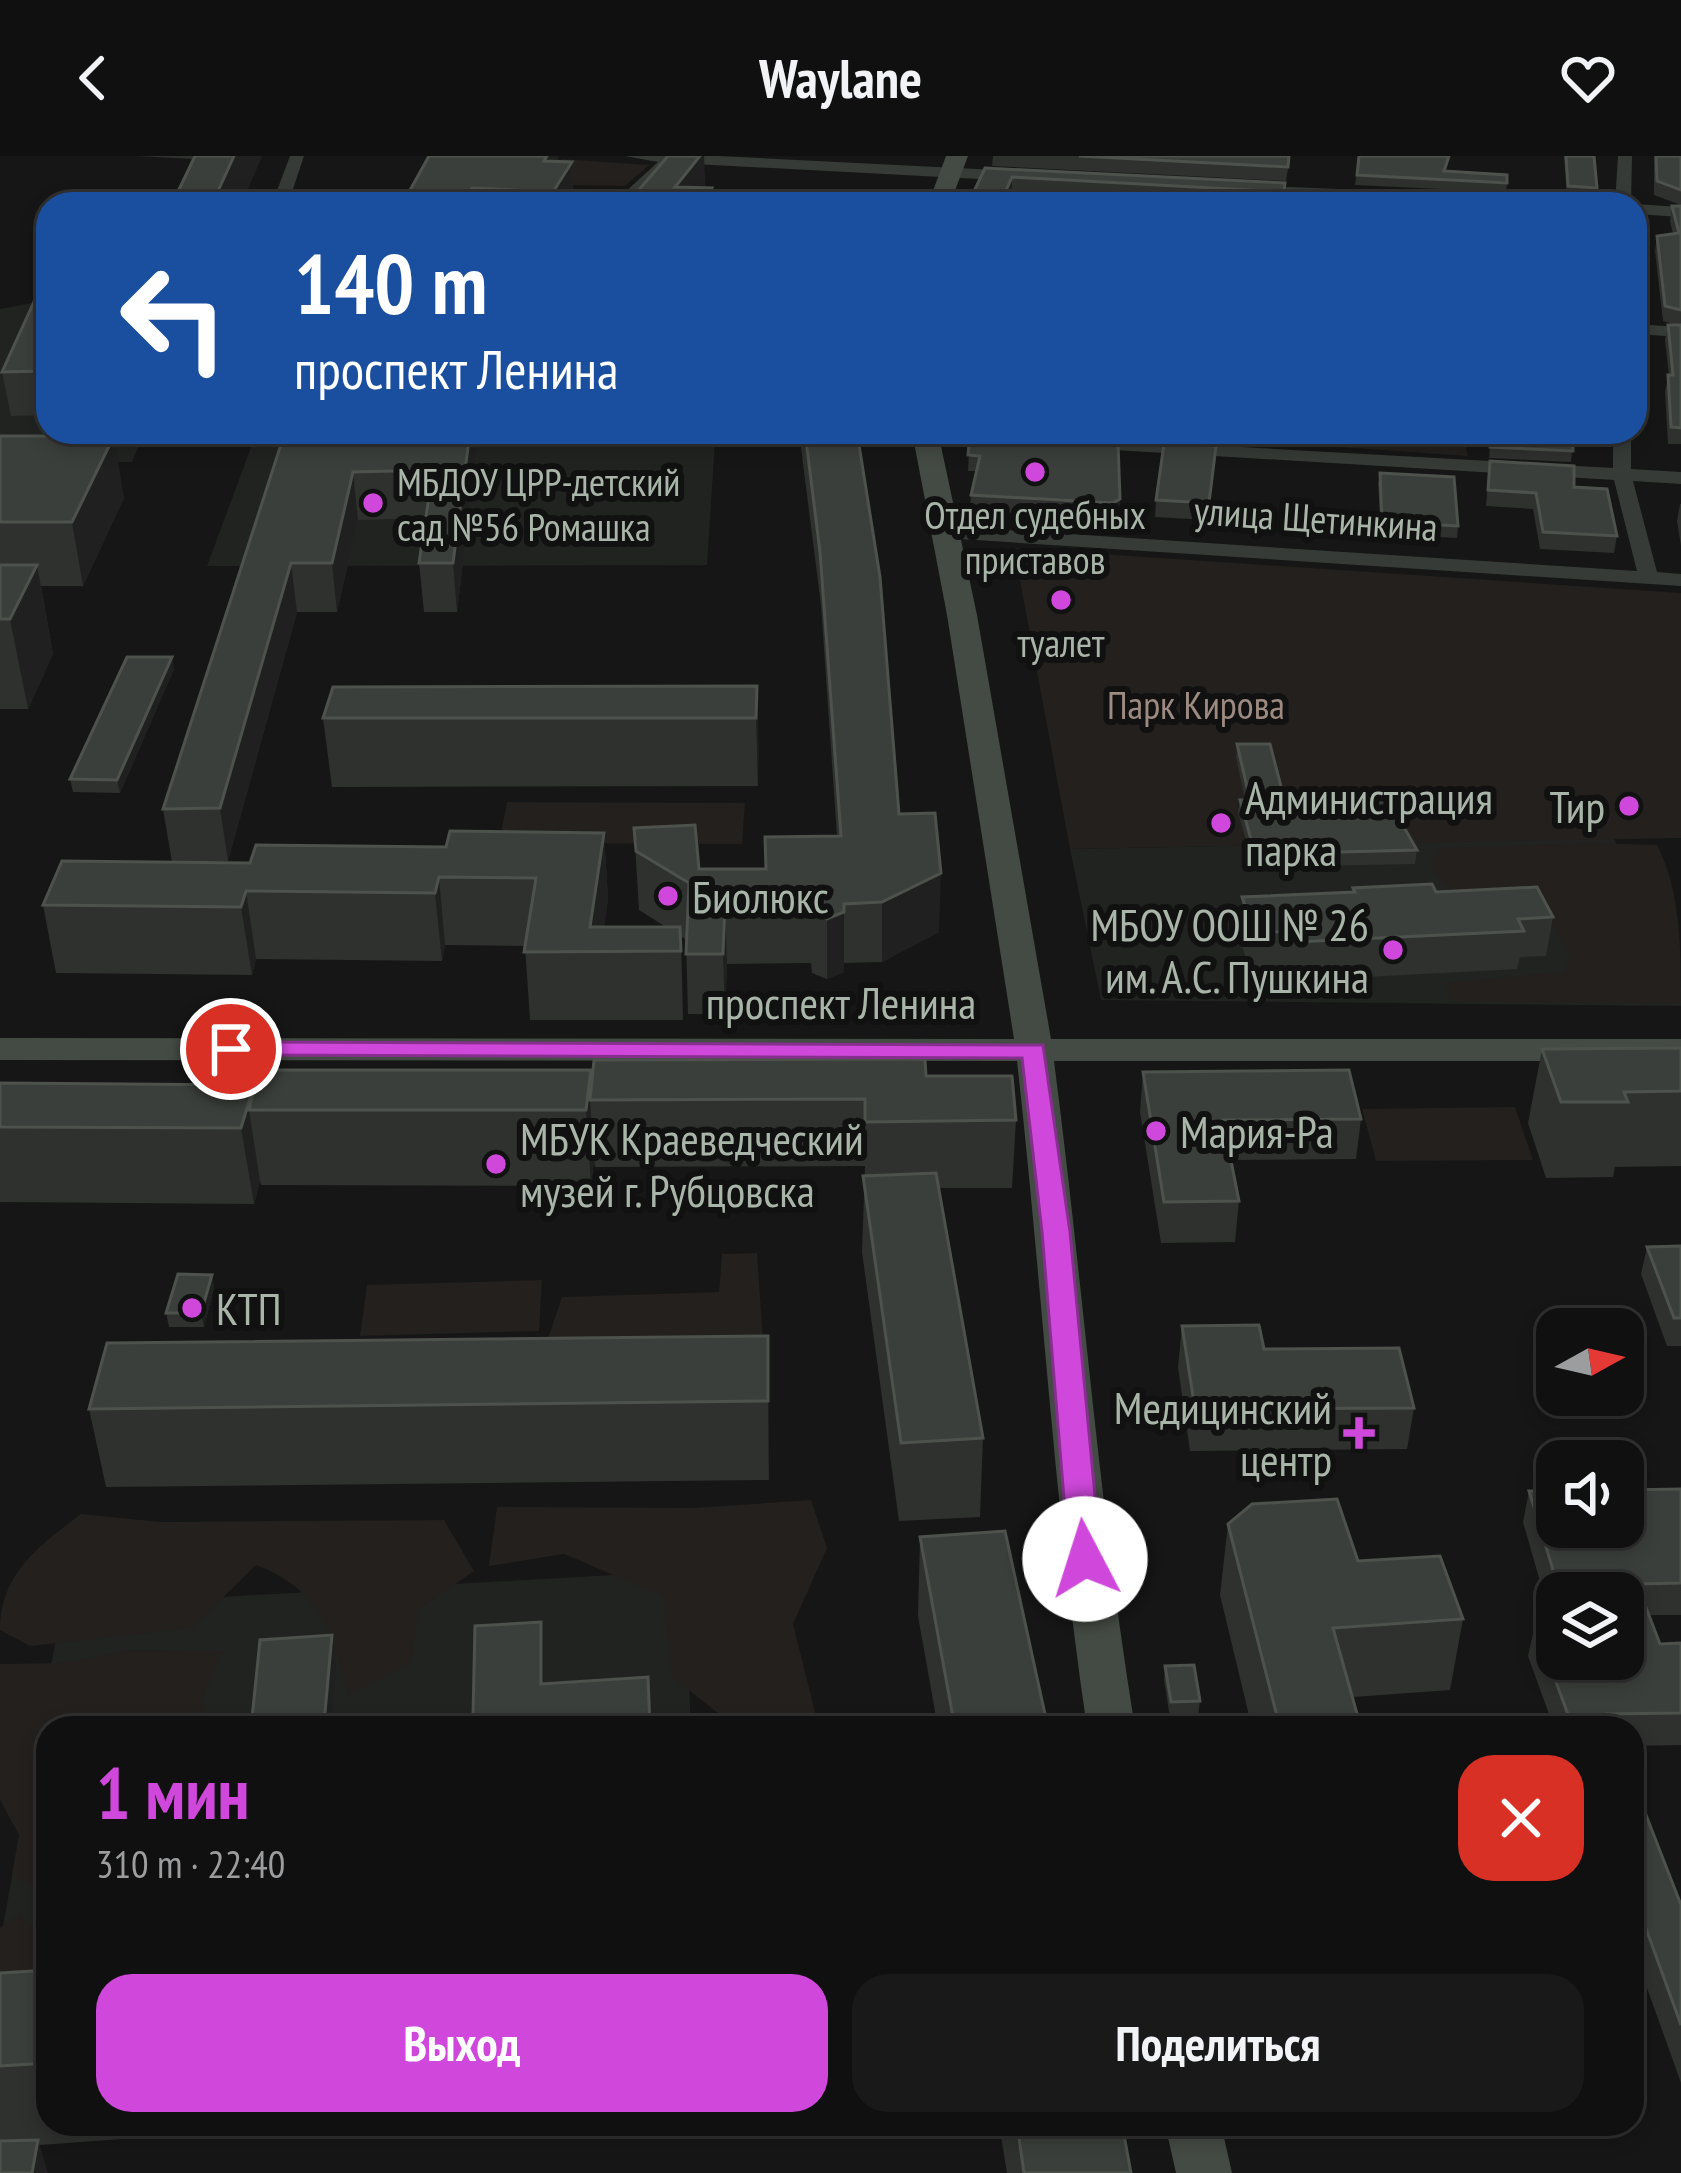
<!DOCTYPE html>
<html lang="ru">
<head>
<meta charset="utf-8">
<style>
	:root { --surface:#101010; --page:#191919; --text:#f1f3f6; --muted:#9c9d9f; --line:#303030; --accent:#cf48db }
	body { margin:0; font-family:"PT Sans Narrow",sans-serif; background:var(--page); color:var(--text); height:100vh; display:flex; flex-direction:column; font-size:45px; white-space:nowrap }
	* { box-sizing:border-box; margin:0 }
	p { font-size:39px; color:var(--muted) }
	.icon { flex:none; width:66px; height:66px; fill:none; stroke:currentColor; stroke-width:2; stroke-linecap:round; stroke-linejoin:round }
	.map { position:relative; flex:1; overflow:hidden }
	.side { position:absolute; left:36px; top:1560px; width:1608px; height:420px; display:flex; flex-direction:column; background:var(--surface); border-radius:36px; box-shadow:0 6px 18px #0003,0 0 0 3px var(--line) }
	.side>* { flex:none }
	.guide { position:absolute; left:36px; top:36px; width:1611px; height:252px; border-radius:36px; box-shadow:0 6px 18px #0003,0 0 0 3px var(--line); background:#1a4fa0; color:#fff; overflow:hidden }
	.needle { width:78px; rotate:82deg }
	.buttons { position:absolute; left:1536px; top:1152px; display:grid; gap:24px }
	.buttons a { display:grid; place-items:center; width:108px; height:108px; border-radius:24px; background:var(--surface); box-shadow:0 6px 18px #0003,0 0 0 3px var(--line); font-size:60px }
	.pin { position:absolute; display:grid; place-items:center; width:102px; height:102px; color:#fff; margin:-51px; border:6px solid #fff; border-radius:50%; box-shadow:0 3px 12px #0007 }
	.me { position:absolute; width:132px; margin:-66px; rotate:355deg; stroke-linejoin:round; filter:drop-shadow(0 0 9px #0008) }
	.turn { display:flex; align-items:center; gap:42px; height:252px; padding:0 60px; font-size:54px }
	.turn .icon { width:156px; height:156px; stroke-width:2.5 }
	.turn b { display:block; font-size:84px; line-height:102px }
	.round { display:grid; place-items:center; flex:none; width:126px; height:126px; border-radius:36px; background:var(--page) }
	.headline { display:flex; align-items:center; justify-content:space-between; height:204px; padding:0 60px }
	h1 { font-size:72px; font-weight:800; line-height:90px; color:var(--accent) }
	.button { display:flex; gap:24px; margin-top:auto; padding:24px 60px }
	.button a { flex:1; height:138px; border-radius:36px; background:var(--accent); color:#fff; font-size:48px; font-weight:800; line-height:138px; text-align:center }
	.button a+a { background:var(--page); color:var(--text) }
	header { display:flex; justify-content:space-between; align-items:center; height:156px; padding:0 60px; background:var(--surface); font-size:54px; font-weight:800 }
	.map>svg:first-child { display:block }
	.built { fill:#212321 }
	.green { fill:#23201e }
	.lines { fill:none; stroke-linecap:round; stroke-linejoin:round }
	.street { fill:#363b37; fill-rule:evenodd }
	.secondary { fill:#444a44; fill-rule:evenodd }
	.wall { fill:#2e312e; fill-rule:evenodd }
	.shaded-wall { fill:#1f201f }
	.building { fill:#3b3f3b; stroke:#4d524c; stroke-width:3 }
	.route { fill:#cf48db; stroke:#872f8e; stroke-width:3 }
	.poi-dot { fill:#cf48db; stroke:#101110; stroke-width:4.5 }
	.labels { text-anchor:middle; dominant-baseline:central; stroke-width:12; stroke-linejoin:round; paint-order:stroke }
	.far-poi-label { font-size:39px; fill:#a9b5a8; stroke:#101110 }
	.far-street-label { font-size:39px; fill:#a9b5a8; stroke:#101110 }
	.far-park-label { font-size:39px; fill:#9d8a81; stroke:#101110 }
	.poi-label { font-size:45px; fill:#a9b5a8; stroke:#101110; text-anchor:start }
	.street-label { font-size:45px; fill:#a9b5a8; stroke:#101110 }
</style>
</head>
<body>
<header><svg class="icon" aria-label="back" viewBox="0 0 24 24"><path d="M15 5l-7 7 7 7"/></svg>Waylane<svg class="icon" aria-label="heart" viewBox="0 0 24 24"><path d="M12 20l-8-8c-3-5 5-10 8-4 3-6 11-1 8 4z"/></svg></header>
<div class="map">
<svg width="1681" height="2017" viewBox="0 0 1681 2017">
	<rect width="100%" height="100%" fill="#151615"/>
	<path class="built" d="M48 144V276H144L132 306 0 307V153Z
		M715 285 707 409 207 410 253 286Z
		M1614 682 1681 834V850L1101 844 1070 693Z
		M684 1415 691 1572H48V1823L0 1786 62 1450Z"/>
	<path class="green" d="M562 3 649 9 625 30 560 29 553 15Z
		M1338 276 1462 279 1468 300 1338 291Z
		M1014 392 1681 437V682L1070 693Z
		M507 646 745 647 742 688 499 687Z
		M1589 687 1657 689C1681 734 1681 796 1681 847L1451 845 1444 827 1564 816 1570 801 1549 762 1471 742 1447 731 1432 716 1433 703 1442 692Z
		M1515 951 1533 1004 1376 1005 1362 953Z
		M757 1097 765 1213 542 1200 562 1141 719 1136 722 1098Z
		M542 1124 539 1175 360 1180 367 1129Z
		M811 1344 827 1392 793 1468 819 1572H737L672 1521 663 1440 564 1398 489 1410 497 1351 692 1352Z
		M81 1358 161 1366 444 1364 474 1415 418 1454 412 1505 349 1540C331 1477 322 1434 256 1409L192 1472 30 1490 0 1474C0 1417 39 1390 81 1358Z
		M131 1494 223 1495 204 1538 205 1572H48V1742L12 1718 19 1679 0 1644V1508L64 1507Z
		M19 1758 48 1782V1851H0V1772Z"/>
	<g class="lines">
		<path class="street" d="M290 0H304L288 48H272Z
			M625 0H718L1017 15 1025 20 1017 25 675 7 629 48H612L658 6Z
			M1618 0H1632L1631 48H1615Z
			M1242 29 1388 35 1396 40 1388 45 1247 37 1242 35Z
			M1475 39 1546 43 1554 48 1470 47V41Z
			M1635 48 1681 51V61L1635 58Z
			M1635 168 1681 171V181L1635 178Z
			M1613 276H1631V313L1681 316V328L1633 325 1657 416 1681 418V430L945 382 935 376 945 370 1637 415 1614 324 1081 292 1072 287 1081 282 1613 312Z
			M927 277 1006 279 1015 284 1006 289 921 286 918 282Z"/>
		<path class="secondary" d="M946 0H968L950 48H928Z
			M912 276H938L977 459 1051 883H1681V905H1054C1083 1127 1099 1351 1135 1572H1087C1054 1350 1042 1127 1017 905L0 904V882L1014 883 947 459Z
			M1165 1968H1221L1232 2017H1176Z"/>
	</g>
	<path class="wall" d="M135 0H262L241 48H172L193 3Z
		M429 0H558V6H572L573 35 565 48H344L404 45Z
		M993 0H1290L1286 25 992 10Z
		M1359 0H1450L1446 15 1507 27 1506 36 1355 29Z
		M1564 0H1594L1597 32 1596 41 1567 40Z
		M1654 0H1681V49L1654 39Z
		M985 12 1285 27 1283 48H1202L1012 38Z
		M1672 50H1681V288H1668L1665 235 1669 219 1665 184 1668 169H1676L1663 165 1655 95 1657 80 1673 78 1670 65Z
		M48 115V259L11 260 2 216Z
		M285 276H328L330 287 477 292 457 456H424L419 407 426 362 358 364 337 456H297L228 705 172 706 163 653Z
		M799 276H857L899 658 939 776 882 806 844 807V816L827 823 812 817 811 807 727 808 725 858H688L686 784 681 780 683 864H530L525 790 445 789 442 805 256 803 252 819 56 817 43 749 250 707 604 677 608 743 604 771H666L639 754 634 672 699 713H766L837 680 821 449Z
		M994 276H1117V282Z
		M1166 276H1218L1217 288 1165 285Z
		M1229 276H1324L1322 288 1229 283Z
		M1491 276H1590L1589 284 1573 282 1571 306 1489 302Z
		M970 278 1120 343 1119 359 1112 363 970 355 971 339 976 315H968Z
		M0 280 124 342 83 430H41L53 498 28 553H0Z
		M1216 290 1208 364 1155 361 1156 344Z
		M1490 305 1574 331 1617 380 1614 397 1540 393 1533 353 1486 350Z
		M1380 317 1458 370 1457 382 1381 378 1378 328Z
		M1680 348H1681V390L1677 365Z
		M174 513 120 637 73 636 70 623Z
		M757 530 758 630 332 631 323 562Z
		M1237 588 1284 642 1417 694 1415 708 1254 711 1238 657 1240 644H1245L1236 601Z
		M1353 732 1436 736 1553 761 1546 800 1520 801 1517 813 1291 825 1287 814 1251 816 1238 779 1242 741 1352 736Z
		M1681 892V1010L1615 1011 1613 1021 1546 1022 1528 967 1542 893Z
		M591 914 592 926 926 920 1016 964 1012 1032H939L983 1282 980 1361 899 1365 862 1096 865 1010 595 1011 594 1004 591 1030 261 1029 260 1025 254 1048 0 1046V927L254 929Z
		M1143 916 1361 963 1356 1003 1231 1004 1239 1045 1235 1086 1161 1087 1140 956Z
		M1681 1090V1190H1667L1641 1118 1647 1091Z
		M212 1119 214 1132 204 1171H169L166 1157Z
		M1182 1170 1264 1193 1414 1252 1407 1293 1190 1295 1178 1211Z
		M768 1180 769 1324 106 1331 89 1253Z
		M1681 1333V1459H1649L1660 1488 1681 1487V1589L1632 1590V1572H1554L1528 1500 1535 1469 1552 1467 1523 1366 1529 1335ZM1557 1437H1623L1557 1503Z
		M1228 1368 1358 1405 1463 1463 1450 1534 1353 1541 1361 1572H1252L1220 1439Z
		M920 1381 1048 1572H938L918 1460Z
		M1165 1510 1200 1545 1198 1560 1170 1561 1164 1524Z
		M1632 1623 1681 1749V1927L1632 1790Z
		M48 1814V1968H330L40 1989 0 2017V1817Z
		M999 1968H1122L1131 2017H1007Z
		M1350 1968H1439V1970L1352 1976Z"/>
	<path class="shaded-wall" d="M234 0H262L241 48H211Z
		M547 0H558L559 13 544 5Z
		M700 0H704L706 39 675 31Z
		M572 6 573 35 565 48H554L553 36Z
		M1012 21V38L1007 48H1000Z
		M472 32 473 48H464Z
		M324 276H328L332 310 322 287Z
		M470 276H476L477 292 457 456 453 407Z
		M114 280 124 342 83 430 72 366Z
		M353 316 358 364 337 456 332 407Z
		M1120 343 1119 359 1112 363 1113 347Z
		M291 407 297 456 228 705 220 652Z
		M37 409 53 498 28 553 10 463Z
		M172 501 174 513 120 637 117 624Z
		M757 530 759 598 758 630 756 562Z
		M604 677 608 743 601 795 590 771Z
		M941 717 939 776 882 806V746Z
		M439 721 445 789 442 805 435 737Z
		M246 735 256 803 252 819 241 751Z
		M725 748 727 808 725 858 723 798Z
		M844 756V816L827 823V763Z
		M591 914 593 944H590L594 1004 591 1030 586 954Z
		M254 929 249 954 260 1025 254 1048 241 972Z
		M212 1119 214 1132 204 1171 201 1157Z
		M768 1180 769 1258V1324L768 1245Z
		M541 1466 544 1495V1557L541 1528Z
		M332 1479 336 1508 331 1572H325Z
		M38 1984 48 2017H32Z"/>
	<path class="building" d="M195 0H234L212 48H172Z
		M429 0H547L544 5 572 6 553 36 472 32 464 48H344L350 41 404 45Z
		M668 0H700L675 31 712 32 707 45 749 48H619L624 42H632Z
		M1079 0H1289L1288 11Z
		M1359 0H1449L1444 15 1507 19V27L1357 19Z
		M1566 0H1594L1597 32 1568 30Z
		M1656 0H1681V34L1657 25Z
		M985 12 1285 27 1284 36 1012 21 1000 48H968Z
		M1354 37 1507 43V48H1356Z
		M848 38 882 40 877 48H784L789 40 843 47Z
		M1672 50H1681V154L1665 150 1657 80 1679 77Z
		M48 115V215L2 216Z
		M1668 169H1681V272L1671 271 1668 219H1673Z
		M285 276H324L322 287 378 286 380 276H470L453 407H419L433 314 353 316 332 407H291L220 652 163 653Z
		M805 276H857L880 421 899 658 935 657 941 717 882 746 844 748V756L827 763 812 757 810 747 725 748 723 798H686L689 727 636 695 634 672 695 669 699 713H766L765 681 841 680 820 396Z
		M1491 276H1573V295L1490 291Z
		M970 278 1118 286 1120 343 1113 347 971 339 980 300 968 299Z
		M0 280H114L72 366H0Z
		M1164 288 1216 290 1209 347 1156 344Z
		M1490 305 1574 310V331L1607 333 1617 380 1543 376 1536 337 1488 334Z
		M1380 317 1454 321 1458 370 1382 366Z
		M0 409H37L10 463H0Z
		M127 501H172L117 624 70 623Z
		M757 530 756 562H323L333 531Z
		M1237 588H1270L1284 642 1385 638 1417 694 1255 698 1240 644H1250Z
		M450 675 604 677 590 771H680L681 795 524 796 536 722 439 721 435 737 246 735 241 751 43 749 62 705 250 707 256 689 446 691Z
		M1432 728 1436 736 1537 731 1553 761 1518 763 1524 775 1296 786 1292 775 1255 777 1242 741 1355 736 1353 732Z
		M1681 892V935L1624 936 1628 946H1561L1542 893Z
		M925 903 926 920H1012L1016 964 865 966V943L590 944 594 904Z
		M259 914H591L586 954H249Z
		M1349 914 1361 963 1223 964 1239 1045 1164 1046 1143 916Z
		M0 927 254 929 241 972 0 971Z
		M936 1017 983 1282 901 1287 863 1020Z
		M1681 1090V1162H1674L1647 1091Z
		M178 1118 212 1119 201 1157H166Z
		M1259 1169 1264 1193 1399 1192 1414 1252 1195 1253 1182 1170Z
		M768 1180V1245L89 1253 107 1187Z
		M1681 1333V1427L1637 1428 1660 1488 1681 1487V1557L1607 1558 1612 1572H1573L1535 1469 1557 1467V1503H1623V1437H1560L1529 1335H1557V1371H1623V1334Z
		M1337 1343 1358 1405 1440 1400 1463 1463 1333 1472 1361 1572H1280L1228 1368 1252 1348Z
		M1005 1375 1048 1572H955L920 1381Z
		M541 1466V1528L648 1521 650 1572H251L260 1484 332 1479 324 1568 473 1559 475 1470Z
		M1194 1509 1200 1545 1171 1546 1165 1510Z
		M1632 1623 1681 1749V1869L1632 1734Z
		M48 1814V1907L0 1910V1817Z
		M1017 1968H1122L1131 2017H1024Z
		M38 1984 32 2017H0V1985Z"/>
	<path class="route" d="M231 886 1043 889 1070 1076 1101 1403 1096 1411H1074L1069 1403 1042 1076 1022 902 222 899 218 893 222 888Z"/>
	<g class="poi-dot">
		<circle cx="1035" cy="316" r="12"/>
		<circle cx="373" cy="347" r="12"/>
		<circle cx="1061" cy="444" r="12"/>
		<circle cx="1629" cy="650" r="12"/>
		<circle cx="1221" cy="667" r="12"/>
		<circle cx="668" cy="740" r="12"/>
		<circle cx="1393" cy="794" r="12"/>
		<circle cx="1156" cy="975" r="12"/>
		<circle cx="496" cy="1008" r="12"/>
		<circle cx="192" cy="1152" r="12"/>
		<path d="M1353 1259h12v12h12v12h-12v12h-12v-12h-12v-12h12z"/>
	</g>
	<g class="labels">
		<g class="far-poi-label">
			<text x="397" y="325" text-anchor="start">МБДОУ ЦРР-детский<tspan x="397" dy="45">сад №56 Ромашка</tspan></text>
			<text x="1035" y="358">Отдел судебных<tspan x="1035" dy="45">приставов</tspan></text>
			<text x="1061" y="486">туалет</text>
		</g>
		<g class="far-street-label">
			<text transform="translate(1316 362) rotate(4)">улица Щетинкина</text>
		</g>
		<g class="far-park-label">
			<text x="1196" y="548">Парк Кирова</text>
		</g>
		<g class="poi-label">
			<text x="1245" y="641">Администрация<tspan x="1245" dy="52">парка</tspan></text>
			<text x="1605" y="650" text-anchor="end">Тир</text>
			<text x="692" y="740">Биолюкс</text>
			<text x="1369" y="768" text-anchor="end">МБОУ ООШ № 26<tspan x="1369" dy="52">им. А.С. Пушкина</tspan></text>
			<text x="1180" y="975">Мария-Ра</text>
			<text x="520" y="982">МБУК Краеведческий<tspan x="520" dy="52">музей г. Рубцовска</tspan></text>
			<text x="216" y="1152">КТП</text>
			<text x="1332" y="1251" text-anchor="end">Медицинский<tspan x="1332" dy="52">центр</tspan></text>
		</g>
		<g class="street-label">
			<text x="841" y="846">проспект Ленина</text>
		</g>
	</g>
</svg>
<div class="buttons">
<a><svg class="needle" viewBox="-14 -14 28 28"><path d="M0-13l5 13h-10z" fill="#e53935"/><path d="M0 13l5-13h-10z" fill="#9c9d9f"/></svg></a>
<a><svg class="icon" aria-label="sound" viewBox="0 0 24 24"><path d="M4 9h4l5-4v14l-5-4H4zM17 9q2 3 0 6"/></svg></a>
<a><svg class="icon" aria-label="layers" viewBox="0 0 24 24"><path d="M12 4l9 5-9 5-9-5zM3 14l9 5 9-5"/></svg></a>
</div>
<div class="pin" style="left:231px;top:893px;background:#d93025"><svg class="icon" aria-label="arrive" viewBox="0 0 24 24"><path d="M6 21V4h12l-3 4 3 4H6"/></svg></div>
<svg class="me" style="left:1085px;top:1403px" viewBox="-20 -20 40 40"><circle r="19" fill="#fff"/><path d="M0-13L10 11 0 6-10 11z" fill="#cf48db"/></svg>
<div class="guide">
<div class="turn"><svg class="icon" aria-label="left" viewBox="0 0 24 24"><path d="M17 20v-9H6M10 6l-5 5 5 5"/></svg><div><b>140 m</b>проспект Ленина</div></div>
</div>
<section class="side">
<div class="headline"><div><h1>1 мин</h1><p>310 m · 22:40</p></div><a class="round" style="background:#d93025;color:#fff"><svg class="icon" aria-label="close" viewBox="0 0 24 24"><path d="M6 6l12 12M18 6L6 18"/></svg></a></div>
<div class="button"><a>Выход</a><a>Поделиться</a></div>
</section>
</div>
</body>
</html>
